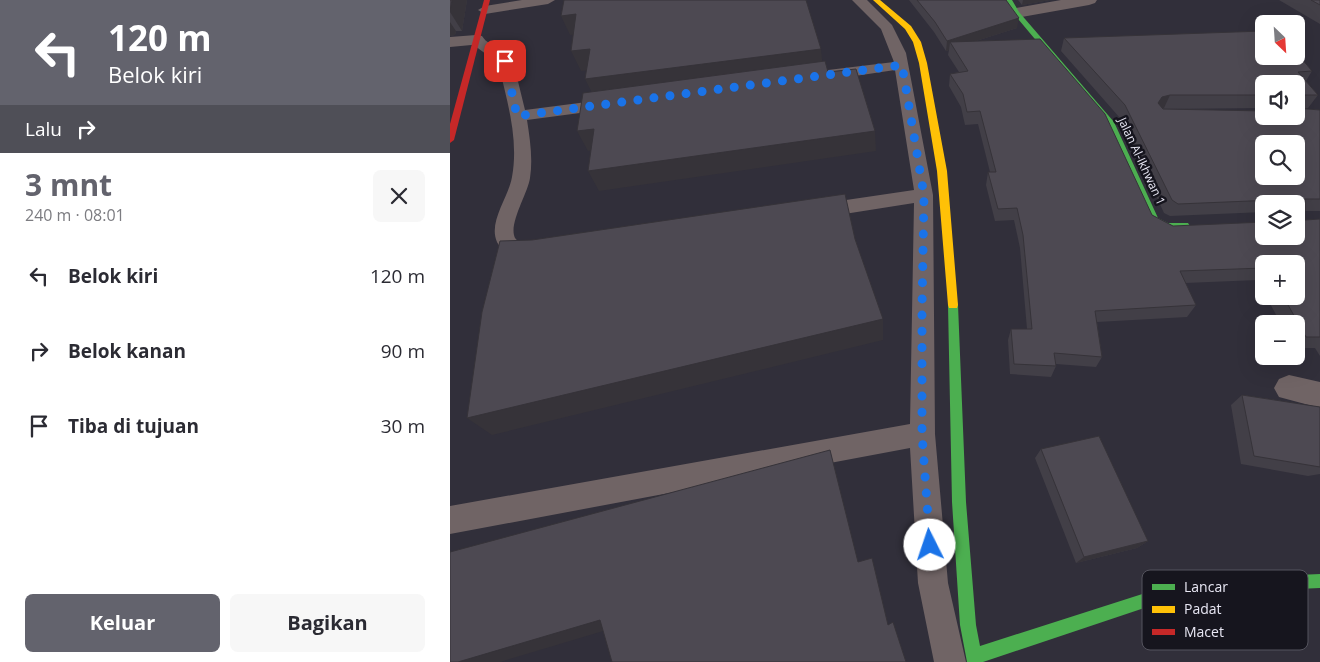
<!DOCTYPE html>
<html lang="id">
<head>
<meta charset="utf-8">
<style>
	:root { --surface:#fff; --page:#f7f7f7; --text:#2b2b33; --muted:#7c7c81; --accent:#63636d }
	body { margin:0; font-family:"Open Sans",sans-serif; background:var(--page); color:var(--text); height:100vh; display:flex; flex-direction:column; font-size:19px; white-space:nowrap }
	* { box-sizing:border-box; margin:0 }
	p { font-size:16px; color:var(--muted) }
	.icon { flex:none; width:28px; height:28px; fill:none; stroke:currentColor; stroke-width:2; stroke-linecap:round; stroke-linejoin:round }
	.map { position:relative; flex:1; overflow:hidden }
	.panel { display:flex; flex-direction:column; background:var(--surface); width:450px }
	.panel>* { flex:none }
	.hud { background:#63636d; color:#fff; overflow:hidden }
	.needle { width:32px; rotate:155deg }
	.tools { position:absolute; left:805px; top:15px; display:grid; gap:10px }
	.tools a { display:grid; place-items:center; width:50px; height:50px; border-radius:8px; background:var(--surface); box-shadow:0 5px 20px #0002; font-size:25px }
	.pin { position:absolute; display:grid; place-items:center; width:42px; height:42px; color:#fff; margin:-21px; border-radius:10px; box-shadow:0 2px 8px #0006 }
	.me { position:absolute; width:55px; margin:-28px; rotate:356deg; stroke-linejoin:round; filter:drop-shadow(0 0 4px #0008) }
	.turn { display:flex; align-items:center; gap:18px; height:105px; padding:0 25px; font-size:22px }
	.turn .icon { width:65px; height:65px; stroke-width:2.5 }
	.turn b { display:block; font-size:35px; line-height:42px }
	.then { display:flex; align-items:center; height:48px; padding:0 25px; background:#0003; gap:10px; font-size:19px }
	.round { display:grid; place-items:center; flex:none; width:52px; height:52px; border-radius:8px; background:var(--page) }
	.head { display:flex; align-items:center; justify-content:space-between; height:85px; padding:0 25px }
	h1 { font-size:30px; font-weight:700; line-height:38px; color:var(--accent) }
	.primary-button { display:flex; gap:10px; margin-top:auto; padding:10px 25px }
	.primary-button a { flex:1; height:58px; border-radius:8px; background:var(--accent); color:#fff; font-size:20px; font-weight:700; line-height:58px; text-align:center }
	.primary-button a+a { background:var(--page); color:var(--text) }
	ul { padding:0; list-style:none }
	li { display:flex; align-items:center; gap:15px; height:75px; padding:0 25px }
	li div { flex:1 }
	li b { display:block; font-size:19px }
	li em { font-style:normal }
	main { display:flex; flex:1; min-height:0 }
	.map>svg:first-child { display:block }
	.lines { fill:none; stroke-linecap:round; stroke-linejoin:round }
	.lane { fill:#706465; fill-rule:evenodd }
	.street { fill:#706465; fill-rule:evenodd }
	.fast { fill:#4caf50; fill-rule:evenodd }
	.slow { fill:#ffc107; fill-rule:evenodd }
	.jam { fill:#c62828; fill-rule:evenodd }
	.wall { fill:#423f47; fill-rule:evenodd }
	.shaded-wall { fill:#363339 }
	.building { fill:#4d4952; stroke:#363339; fill-rule:evenodd }
	.route { stroke:#1a73e8; stroke-width:9; stroke-dasharray:0 16.2 }
	.labels { text-anchor:middle; dominant-baseline:central; stroke-width:5; stroke-linejoin:round; paint-order:stroke }
	.far-street-label { font-size:12px; fill:#e8e7f4; stroke:#16151e }
	.key { fill:#16151e; stroke:#55545e; stroke-width:1 }
	.key-label { font-size:14px; fill:#e8e7f4 }
</style>
</head>
<body>
<main>
<section class="panel">
<div class="hud">
<div class="turn"><svg class="icon" aria-label="left" viewBox="0 0 24 24"><path d="M17 20v-9H6M10 6l-5 5 5 5"/></svg><div><b>120 m</b>Belok kiri</div></div>
<div class="then">Lalu<svg class="icon" aria-label="right" viewBox="0 0 24 24"><path d="M7 20v-9h11M14 6l5 5-5 5"/></svg></div>
</div>
<div class="head"><div><h1>3 mnt</h1><p>240 m · 08:01</p></div><a class="round"><svg class="icon" aria-label="close" viewBox="0 0 24 24"><path d="M6 6l12 12M18 6L6 18"/></svg></a></div>
<ul>
<li><svg class="icon" aria-label="left" viewBox="0 0 24 24"><path d="M17 20v-9H6M10 6l-5 5 5 5"/></svg><div><b>Belok kiri</b></div><em>120 m</em></li>
<li><svg class="icon" aria-label="right" viewBox="0 0 24 24"><path d="M7 20v-9h11M14 6l5 5-5 5"/></svg><div><b>Belok kanan</b></div><em>90 m</em></li>
<li><svg class="icon" aria-label="arrive" viewBox="0 0 24 24"><path d="M6 21V4h12l-3 4 3 4H6"/></svg><div><b>Tiba di tujuan</b></div><em>30 m</em></li>
</ul>
<div class="primary-button"><a>Keluar</a><a>Bagikan</a></div>
</section>
<div class="map">
<svg width="870" height="662" viewBox="0 0 870 662">
	<rect width="100%" height="100%" fill="#312f3a"/>
	<g class="lines">
		<path class="lane" d="M72 0H105L98 4 35 14 28 10 35 6Z
			M402 0H417L442 25 456 53 483 195 485 434 498 583 516 662H484L468 583 460 448 0 534V506L460 424 464 203 369 218 362 216 359 211 362 206 369 204 464 190 445 70 378 80 370 75 378 70 444 62 431 29Z
			M26 36 31 37 63 61 75 110 160 99 168 104 160 109 77 120C80 139 83 159 80 178 78 193 58 224 65 238 70 246 83 245 90 248L93 253 90 258 79 260 55 252C30 231 58 201 62 177 69 139 57 100 48 63L21 43 19 40Z"/>
		<path class="street" d="M611 0H647L645 3 639 5 566 18 560 17 558 13 560 9 566 8Z
			M26 35 32 36 35 40 32 44 0 47V37Z
			M839 375 870 382V408L829 397 824 388 829 379Z"/>
		<path class="fast" d="M556 0H562L569 12 664 122 708 218 718 223H738L740 226 738 229 716 231 701 222 657 125 564 14Z
			M503 301 507 302 508 305 516 502 526 625 530 646 736 580 870 574V588L736 594 533 662H517L510 625 502 502 498 305 499 302Z"/>
		<path class="slow" d="M423 0H430L461 26 471 42 477 63 497 171 508 305 507 308H499L498 305 487 171 469 63 463 42 455 29Z"/>
		<path class="jam" d="M34 0H40L4 140 0 143V124Z"/>
	</g>
	<path class="wall" d="M0 0H17L12 31H6L5 35 0 36Z
		M459 0H556L567 28 526 41 702 215 723 226 814 236 846 204H814V212L720 216 714 213 670 118 611 51 614 38 862 71 856 81 868 95 858 108H848L870 110V211H855V220L870 219V356L865 348H846V324H831L816 296H846L814 264V291L808 280 735 283 746 305 737 317 647 322 652 357 646 367 606 364V366L601 377 560 374 558 340 561 329H577L570 248 564 220 545 221 536 185 538 172H540L528 124 515 125 511 107 499 86 500 74 509 72 498 55 499 50 496 51 484 32ZM814 84H846V116L713 109 814 108Z
		M568 0H600L572 5Z
		M829 0H870V24Z
		M792 395 870 407V474L858 476 791 464 781 405Z
		M591 449 698 541 687 548 626 563 585 458Z"/>
	<path class="shaded-wall" d="M2 0H17L12 31 0 12Z
		M573 0H600L572 5Z
		M126 14 135 34 120 35 111 16Z
		M569 18 567 28 504 48 500 42 499 50 496 51 497 41Z
		M0 22 6 31 5 35 0 36Z
		M140 49 149 69 131 71 121 51Z
		M371 49 373 69 145 99 135 79Z
		M720 95 714 108 706 110 708 103 712 97Z
		M144 129 154 149 138 151 127 131Z
		M425 131 426 151 149 191 138 171Z
		M433 319V340L42 435 17 418Z
		M698 541 687 548 626 563 634 557Z
		M150 620 170 626 50 662H8Z"/>
	<path class="building" d="M0 0H2L0 11Z
		M114 0H356L371 49 135 79 140 49 121 51 126 14 111 16Z
		M467 0H556L569 18 497 41 485 22Z
		M861 0H870V5Z
		M814 31V56H846V52L862 71 848 72 868 95H855L853 101 846 102V84H814V95H720L712 97 708 103 713 109 814 111V116H846V108L870 110V199H855V220L870 219V337H856L833 296H846V264H814V268L730 271 746 305 645 311 652 357 604 353 606 366 564 364 561 329H582L573 235 567 208 548 209 538 172H546L530 111 517 112 513 94 500 74 518 71 500 42 590 39 655 114 702 215 723 226 814 222V236H846V204H826V202L824 200 728 204 722 200 675 105 614 38ZM814 144H846V176H814Z
		M375 61 378 72 406 69 425 131 138 171 144 129 127 131 133 93Z
		M395 194 405 239 433 319 17 418 32 312 50 241 82 240Z
		M792 395 870 407V467L804 456Z
		M649 436 698 541 634 557 591 449Z
		M380 450 408 562 422 558 438 625 443 622 456 662H162L150 620 8 662H0V552Z"/>
	<g class="lines">
		<path class="route" d="M55 61 67 116 452 65 474 195 472 308V434L480 545"/>
	</g>
	<g class="labels">
		<g class="far-street-label">
			<text transform="translate(692 161) rotate(65)">Jalan Al-Ikhwan 1</text>
		</g>
	</g>
	<rect x="692" y="570" width="166" height="80" rx="8" class="key"/>
	<rect x="702" y="584" width="23" height="6" fill="#4caf50"/>
	<rect x="702" y="606" width="23" height="7" fill="#ffc107"/>
	<rect x="702" y="629" width="23" height="6" fill="#c62828"/>
	<g class="key-label">
		<text x="734" y="592">Lancar</text>
		<text x="734" y="614">Padat</text>
		<text x="734" y="637">Macet</text>
	</g>
</svg>
<div class="tools">
<a><svg class="needle" viewBox="-14 -14 28 28"><path d="M0-13l5 13h-10z" fill="#e53935"/><path d="M0 13l5-13h-10z" fill="#7c7c81"/></svg></a>
<a><svg class="icon" aria-label="sound" viewBox="0 0 24 24"><path d="M4 9h4l5-4v14l-5-4H4zM17 9q2 3 0 6"/></svg></a>
<a><svg class="icon" aria-label="search" viewBox="0 0 24 24"><circle cx="10" cy="10" r="6"/><path d="M15 15l6 6"/></svg></a>
<a><svg class="icon" aria-label="layers" viewBox="0 0 24 24"><path d="M12 4l9 5-9 5-9-5zM3 14l9 5 9-5"/></svg></a>
<a>+</a>
<a>−</a>
</div>
<div class="pin" style="left:55px;top:61px;background:#d93025"><svg class="icon" aria-label="arrive" viewBox="0 0 24 24"><path d="M6 21V4h12l-3 4 3 4H6"/></svg></div>
<svg class="me" style="left:480px;top:545px" viewBox="-20 -20 40 40"><circle r="19" fill="#fff"/><path d="M0-13L10 11 0 6-10 11z" fill="#1a73e8"/></svg>
</div>
</main>
</body>
</html>
